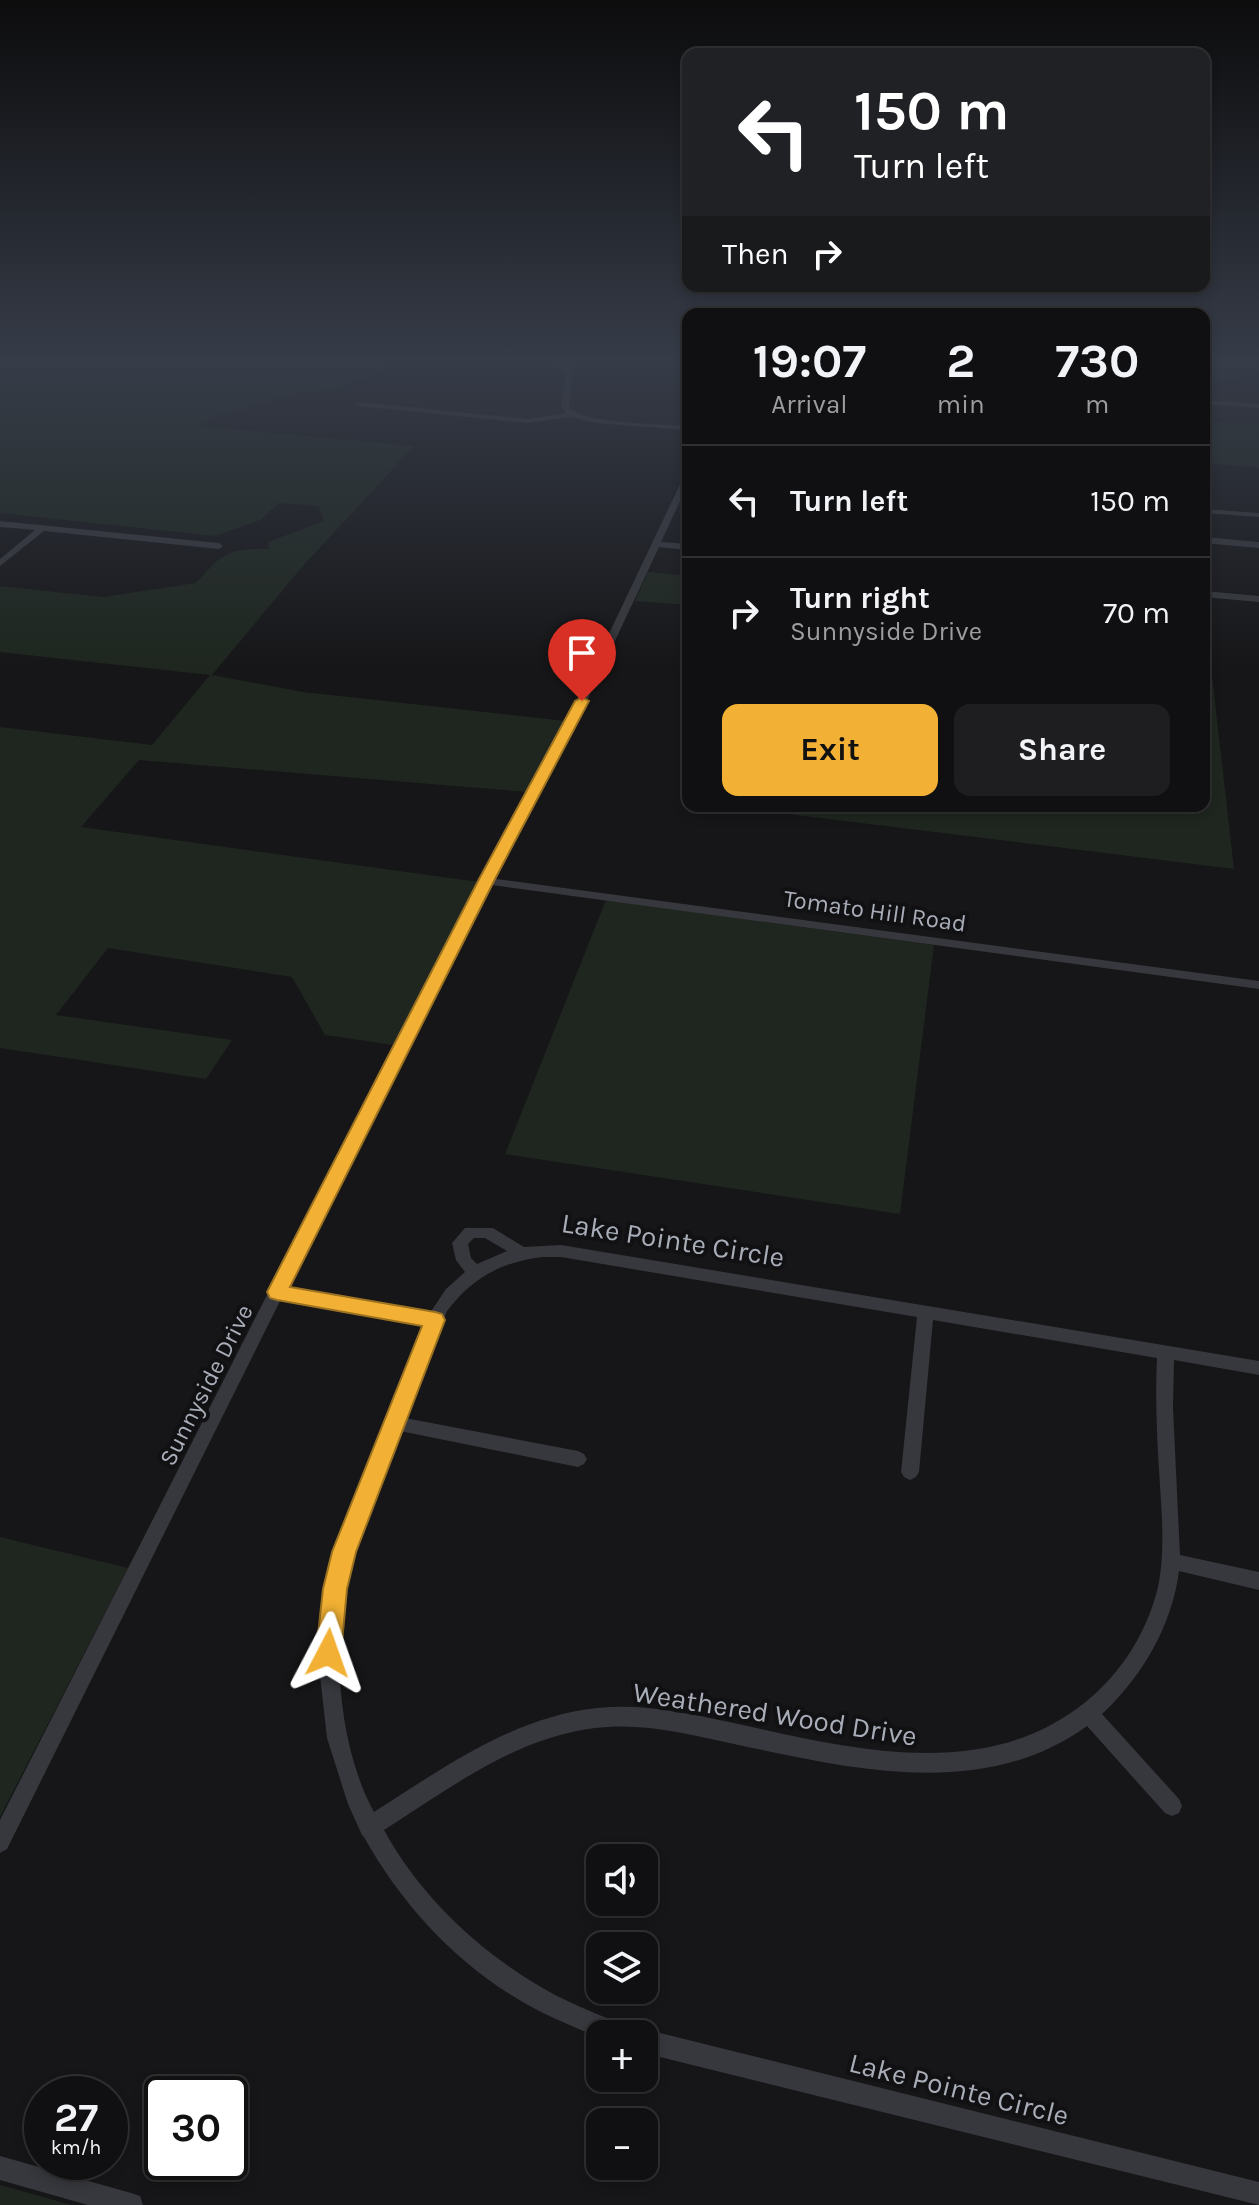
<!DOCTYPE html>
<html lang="en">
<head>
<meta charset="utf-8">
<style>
	:root { --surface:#101012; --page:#1e1e20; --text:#f1f3f6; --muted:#9c9d9f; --line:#303032; --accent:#f2b134 }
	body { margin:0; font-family:Karla,sans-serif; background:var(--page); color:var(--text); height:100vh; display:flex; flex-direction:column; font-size:30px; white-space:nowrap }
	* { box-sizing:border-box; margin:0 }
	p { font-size:26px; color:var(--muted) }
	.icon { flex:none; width:44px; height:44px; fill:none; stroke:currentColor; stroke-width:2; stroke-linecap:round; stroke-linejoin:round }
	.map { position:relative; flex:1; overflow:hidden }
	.side { position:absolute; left:682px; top:308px; width:528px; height:504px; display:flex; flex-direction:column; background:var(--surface); border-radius:16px; box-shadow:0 4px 12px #0003,0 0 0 2px var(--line) }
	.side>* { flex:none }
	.top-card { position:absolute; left:682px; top:48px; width:528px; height:244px; border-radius:16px; box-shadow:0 4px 12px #0003,0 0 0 2px var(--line); background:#202124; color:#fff; overflow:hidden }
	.buttons { position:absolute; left:586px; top:1844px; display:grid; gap:16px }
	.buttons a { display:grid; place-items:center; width:72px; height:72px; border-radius:16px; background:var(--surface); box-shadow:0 4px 12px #0003,0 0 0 2px var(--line); font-size:40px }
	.speed { position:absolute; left:24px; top:2076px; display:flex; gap:16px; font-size:40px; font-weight:700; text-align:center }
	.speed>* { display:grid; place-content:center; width:104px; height:104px; border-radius:50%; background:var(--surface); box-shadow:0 4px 12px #0003,0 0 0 2px var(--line); line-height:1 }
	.speed small { font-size:20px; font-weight:400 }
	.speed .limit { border:4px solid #111; border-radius:12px; background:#fff; color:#111 }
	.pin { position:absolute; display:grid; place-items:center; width:68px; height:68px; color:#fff; margin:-82px -34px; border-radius:50% 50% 50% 0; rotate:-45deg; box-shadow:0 0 8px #0007 }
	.pin .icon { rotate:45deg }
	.me { position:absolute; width:88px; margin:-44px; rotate:4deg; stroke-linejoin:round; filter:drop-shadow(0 0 6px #0008) }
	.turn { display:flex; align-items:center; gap:28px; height:168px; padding:0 40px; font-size:36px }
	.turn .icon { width:104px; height:104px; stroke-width:2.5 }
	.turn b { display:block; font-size:56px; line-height:68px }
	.then { display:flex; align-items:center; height:76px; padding:0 40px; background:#0003; gap:16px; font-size:30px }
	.eta { display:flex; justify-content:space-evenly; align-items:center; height:136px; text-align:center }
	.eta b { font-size:48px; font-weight:700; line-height:56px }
	.cta { display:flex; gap:16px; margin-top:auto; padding:16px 40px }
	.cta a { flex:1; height:92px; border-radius:16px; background:var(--accent); color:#111; font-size:32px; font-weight:700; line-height:92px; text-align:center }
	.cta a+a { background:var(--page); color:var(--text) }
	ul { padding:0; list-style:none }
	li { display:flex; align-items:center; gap:24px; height:112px; padding:0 40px; border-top:2px solid var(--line) }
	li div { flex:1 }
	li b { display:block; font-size:30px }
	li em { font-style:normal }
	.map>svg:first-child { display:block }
	.green { fill:#1e261f }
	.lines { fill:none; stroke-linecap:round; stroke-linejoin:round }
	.minor { fill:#37383d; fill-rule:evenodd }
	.route { fill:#f2b134; stroke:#9d7322; stroke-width:2 }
	.labels { text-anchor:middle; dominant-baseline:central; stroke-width:8; stroke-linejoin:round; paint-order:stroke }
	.street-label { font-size:24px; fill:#a8adb8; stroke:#111113 }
	.near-street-label { font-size:28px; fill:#a8adb8; stroke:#111113 }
</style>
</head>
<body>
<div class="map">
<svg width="1259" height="2205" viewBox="0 0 1259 2205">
	<rect width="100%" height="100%" fill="#161618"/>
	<path class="green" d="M0 359H385L377 375 342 387 284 395 234 412 213 416 202 426 414 446 302 567 212 675 303 692 566 721 527 792 139 760 81 827 479 882 394 1045 325 1035 292 977 108 948 56 1015 232 1040 206 1079 0 1048V727L152 745 210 675 0 652V586L103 597 196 583C224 552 227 548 269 549L268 542 324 521 319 506 279 503 260 520 215 536 0 513Z
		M1204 359H1259V375L1204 382Z
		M1204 421 1259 425V468L1204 463Z
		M648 572 688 576V605L635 601Z
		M1204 637 1210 658 1234 869 732 807 1204 806Z
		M606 900 934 945 900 1214 505 1154Z
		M0 1537 128 1568 0 1817Z
		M0 2185 72 2205H0Z"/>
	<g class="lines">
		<path class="minor" d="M551 359H559L573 371 569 407C581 424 664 424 688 426V430L595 423 571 417 528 423 359 406 355 404 359 402 528 419 566 413 561 407 566 372Z
			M1204 400 1259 404V408L1204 404Z
			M688 474V484L661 542 688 544V550L659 547 576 724 496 879 1259 981V989L492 885 375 1110 287 1288 430 1313 446 1289 465 1272 456 1260 452 1243 465 1228H493L524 1247 561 1245 1259 1361V1375L1174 1360 1173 1408 1180 1555 1259 1572V1590L1179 1571C1172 1626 1142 1677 1102 1714L1179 1799 1182 1806 1179 1813 1172 1816 1165 1813 1087 1726C982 1802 849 1768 734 1744 689 1734 642 1722 595 1728 515 1738 450 1788 384 1830 423 1901 486 1958 557 1996 579 2007 603 2016 625 2026L629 2034H600V2038C581 2030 562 2022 543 2013 467 1975 405 1911 364 1837L362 1835 348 1804 327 1738 319 1667 326 1591 341 1536 425 1325 281 1299 7 1849 0 1853V1820L361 1110 481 883 480 881 484 878 566 724 684 476ZM474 1238H485L507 1251 477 1264 471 1258 468 1244ZM543 1257H561L917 1317 901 1472 904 1477 910 1480 916 1477 919 1472 933 1320 1157 1358C1155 1400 1157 1442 1160 1485 1162 1518 1165 1554 1158 1587 1146 1637 1116 1681 1075 1710 973 1783 840 1746 729 1722 686 1713 641 1703 597 1708 513 1717 443 1768 374 1812 337 1745 330 1637 351 1563 363 1518 383 1475 400 1431L578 1467 584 1464 587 1459 584 1454 578 1451 405 1418 447 1311C472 1278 501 1262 543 1257Z
			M1204 509 1259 513V517L1204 513Z
			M0 521 219 543 223 546 219 549 44 531 0 566V559L35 530 0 527Z
			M1204 537 1259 542V548L1204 543Z
			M1204 591 1259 596V602L1204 597Z
			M644 2029 1259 2182V2205L644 2053V2034H635Z
			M0 2156 131 2193 140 2196 143 2205H88L0 2180Z"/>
	</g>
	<linearGradient id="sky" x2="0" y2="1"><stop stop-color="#0c0c0d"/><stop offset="0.54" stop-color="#363c48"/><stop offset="1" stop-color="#363c48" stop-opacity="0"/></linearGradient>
	<rect width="1259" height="668" fill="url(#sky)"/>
	<path class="route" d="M582 697 589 701 494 881 290 1287 435 1312 442 1314 445 1320 356 1552 347 1589 341 1653 337 1662 328 1665 320 1662 316 1653 323 1589 332 1552 422 1326 277 1300 270 1298 267 1292 478 881 575 701Z"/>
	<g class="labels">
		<g class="street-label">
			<text transform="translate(875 911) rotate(8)">Tomato Hill Road</text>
			<text transform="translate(206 1385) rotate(-63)">Sunnyside Drive</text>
		</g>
		<g class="near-street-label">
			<text transform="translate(673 1240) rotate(9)">Lake Pointe Circle</text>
			<text transform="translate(775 1714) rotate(9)">Weathered Wood Drive</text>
			<text transform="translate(959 2089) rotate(14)">Lake Pointe Circle</text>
		</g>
	</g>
</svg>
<div class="buttons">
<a><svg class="icon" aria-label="sound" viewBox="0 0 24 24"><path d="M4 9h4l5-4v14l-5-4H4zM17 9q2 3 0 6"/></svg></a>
<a><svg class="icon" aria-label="layers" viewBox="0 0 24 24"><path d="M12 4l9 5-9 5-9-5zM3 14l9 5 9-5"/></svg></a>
<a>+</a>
<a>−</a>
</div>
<div class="speed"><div>27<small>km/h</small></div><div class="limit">30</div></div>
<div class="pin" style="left:582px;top:701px;background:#d93025"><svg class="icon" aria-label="arrive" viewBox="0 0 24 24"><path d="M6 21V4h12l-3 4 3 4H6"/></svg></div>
<svg class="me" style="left:328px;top:1653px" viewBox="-20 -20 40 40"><path d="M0-17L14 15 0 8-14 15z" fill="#f2b134" stroke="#fff" stroke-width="4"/></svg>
<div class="top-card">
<div class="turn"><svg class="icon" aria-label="left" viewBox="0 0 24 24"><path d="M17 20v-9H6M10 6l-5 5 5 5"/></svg><div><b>150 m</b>Turn left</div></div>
<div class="then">Then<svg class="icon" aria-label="right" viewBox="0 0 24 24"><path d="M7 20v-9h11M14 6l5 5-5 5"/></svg></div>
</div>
<section class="side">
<div class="eta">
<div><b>19:07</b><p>Arrival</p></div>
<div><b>2</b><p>min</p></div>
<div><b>730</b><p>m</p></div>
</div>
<ul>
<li><svg class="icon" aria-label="left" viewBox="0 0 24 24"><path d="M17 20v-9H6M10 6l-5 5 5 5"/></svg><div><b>Turn left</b></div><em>150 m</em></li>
<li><svg class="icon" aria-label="right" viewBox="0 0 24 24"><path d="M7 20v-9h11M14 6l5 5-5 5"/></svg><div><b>Turn right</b><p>Sunnyside Drive</p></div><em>70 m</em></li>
</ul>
<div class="cta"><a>Exit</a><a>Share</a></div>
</section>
</div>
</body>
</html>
